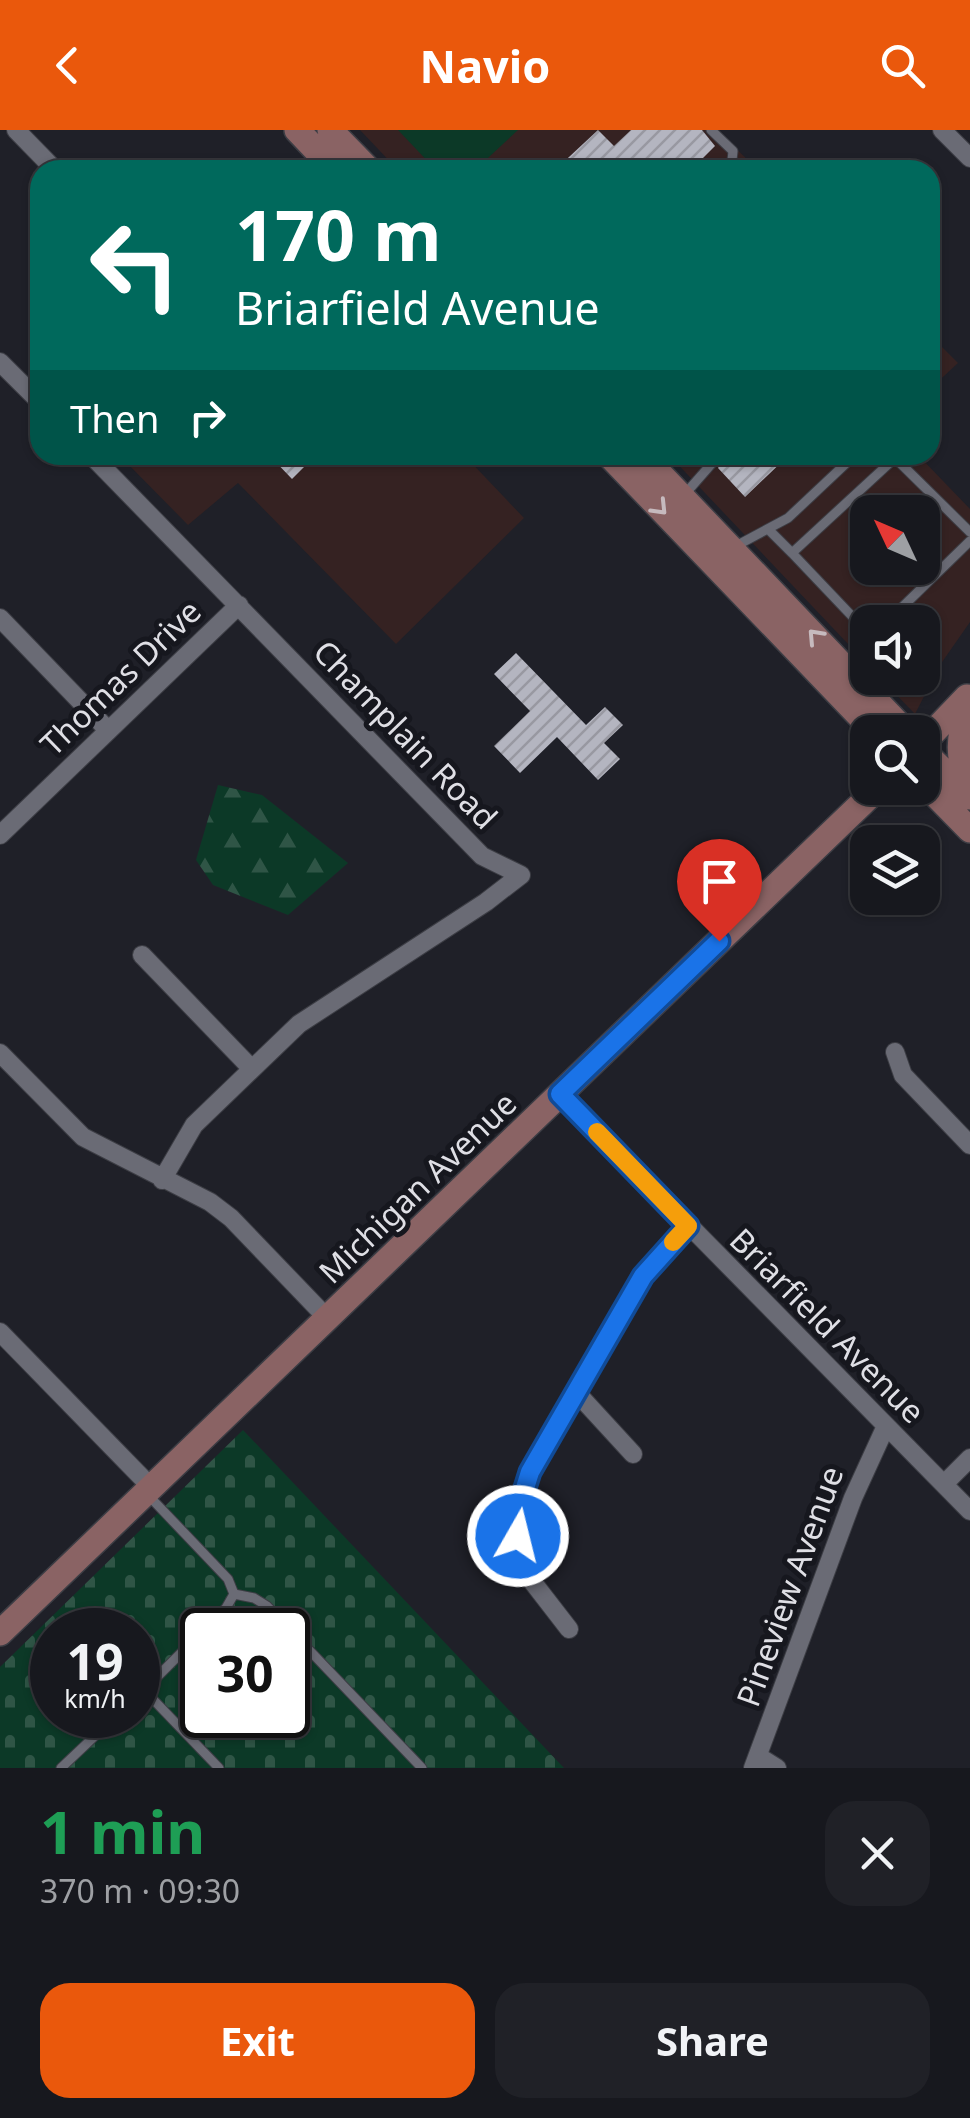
<!DOCTYPE html>
<html lang="en">
<head>
<meta charset="utf-8">
<style>
	:root { --surface:#17181e; --page:#202127; --text:#f1f3f6; --muted:#9ea0a4; --line:#36373c; --accent:#ea580c }
	body { margin:0; font-family:"Noto Sans",sans-serif; background:var(--page); color:var(--text); height:100vh; display:flex; flex-direction:column; font-size:38px; white-space:nowrap }
	* { box-sizing:border-box; margin:0 }
	p { font-size:32px; color:var(--muted) }
	.icon { flex:none; width:55px; height:55px; fill:none; stroke:currentColor; stroke-width:2; stroke-linecap:round; stroke-linejoin:round }
	.map { position:relative; height:1638px; overflow:hidden }
	.sheet { display:flex; flex-direction:column; background:var(--surface); flex:1 }
	.sheet>* { flex:none }
	.top-card { position:absolute; left:30px; top:30px; width:910px; height:305px; border-radius:30px; box-shadow:0 2px 8px #0004,0 0 0 2px var(--line); background:#00695c; color:#fff; overflow:hidden }
	.needle { width:65px; rotate:314deg }
	.fabs { position:absolute; left:850px; top:365px; display:grid; gap:20px }
	.fabs a { display:grid; place-items:center; width:90px; height:90px; border-radius:20px; background:var(--surface); box-shadow:0 2px 8px #0004,0 0 0 2px var(--line); font-size:50px }
	.speed { position:absolute; left:30px; top:1478px; display:flex; gap:20px; font-size:50px; font-weight:700; text-align:center }
	.speed>* { display:grid; place-content:center; width:130px; height:130px; border-radius:50%; background:var(--surface); box-shadow:0 2px 8px #0004,0 0 0 2px var(--line); line-height:1 }
	.speed small { font-size:25px; font-weight:400 }
	.speed .limit { border:5px solid #111; border-radius:15px; background:#fff; color:#111 }
	.pin { position:absolute; display:grid; place-items:center; width:85px; height:85px; color:#fff; margin:-102px -42px; border-radius:50% 50% 50% 0; rotate:-45deg; box-shadow:0 0 10px #0007 }
	.pin .icon { rotate:45deg }
	.me { position:absolute; width:110px; margin:-55px; rotate:8deg; stroke-linejoin:round; filter:drop-shadow(0 0 8px #0008) }
	.turn { display:flex; align-items:center; gap:35px; height:210px; padding:0 40px; font-size:45px }
	.turn .icon { width:130px; height:130px; stroke-width:2.5 }
	.turn b { display:block; font-size:70px; line-height:85px }
	.then { display:flex; align-items:center; height:95px; padding:0 40px; background:#0003; gap:20px; font-size:38px }
	.round { display:grid; place-items:center; flex:none; width:105px; height:105px; border-radius:30px; background:var(--page) }
	.summary { display:flex; align-items:center; justify-content:space-between; height:170px; padding:0 40px }
	h1 { font-size:60px; font-weight:700; line-height:75px; color:#1e9e55 }
	.cta { display:flex; gap:20px; margin-top:auto; padding:20px 40px }
	.cta a { flex:1; height:115px; border-radius:30px; background:var(--accent); color:#fff; font-size:40px; font-weight:700; line-height:115px; text-align:center }
	.cta a+a { background:var(--page); color:var(--text) }
	header { display:flex; justify-content:space-between; align-items:center; height:130px; padding:0 40px; background:var(--accent); color:#fff; font-size:45px; font-weight:700 }
	.map>svg:first-child { display:block }
	.education { fill:#352222; fill-rule:evenodd }
	.forest { fill:url(#forest-firs) }
	.cemetery { fill:url(#cemetery-stones); fill-rule:evenodd }
	.pitch { fill:#0c3927 }
	.building { fill:url(#building-hatch) }
	.lines { fill:none; stroke-linecap:round; stroke-linejoin:round }
	.lane-casing { stroke:#3c3d44; stroke-width:11 }
	.street-casing { stroke:#3c3d44; stroke-width:20 }
	.secondary-casing { stroke:#3c3d44; stroke-width:28 }
	.lane { stroke:#6a6b75; stroke-width:9 }
	.street { stroke:#6a6b75; stroke-width:18 }
	.secondary { stroke:#8a6364; stroke-width:25 }
	.oneway { stroke:#c6babe }
	.route-casing { stroke:#114b97; stroke-width:25 }
	.route { stroke:#1a73e8; stroke-width:18 }
	.slow { stroke:#f59e0b; stroke-width:18 }
	.labels { text-anchor:middle; dominant-baseline:central; stroke-width:10; stroke-linejoin:round; paint-order:stroke }
	.street-label { font-size:32px; fill:#dfdfe5; stroke:#16171e }
</style>
</head>
<body>
<header><svg class="icon" aria-label="back" viewBox="0 0 24 24"><path d="M15 5l-7 7 7 7"/></svg>Navio<svg class="icon" aria-label="search" viewBox="0 0 24 24"><circle cx="10" cy="10" r="6"/><path d="M15 15l6 6"/></svg></header>
<div class="map">
<svg width="970" height="1638" viewBox="0 0 970 1638">
	<defs>
		<pattern id="forest-firs" width="22" height="20" patternUnits="userSpaceOnUse" patternTransform="scale(2.5)"><rect width="22" height="20" fill="#0c3927"/><path d="M5 1l3.5 6h-7zM16 11l3.5 6h-7z" fill="#2f5546"/></pattern>
		<pattern id="cemetery-stones" width="16" height="16" patternUnits="userSpaceOnUse" patternTransform="scale(2.5)"><rect width="16" height="16" fill="#0c3927"/><path d="M2 7V4a2 2 0 0 1 4 0v3zM10 15v-3a2 2 0 0 1 4 0v3z" fill="#2f5546"/></pattern>
		<pattern id="building-hatch" width="6" height="6" patternUnits="userSpaceOnUse" patternTransform="scale(2.5)"><rect width="6" height="6" fill="#b4b5c0"/><path d="M-1 1l2-2M0 6l6-6M5 7l2-2" fill="none" stroke="#9898a1"/></pattern>
	</defs>
	<rect width="100%" height="100%" fill="#1f2028"/>
	<path class="education" d="M360 0H717L758 40H398Z
		M930 205 958 233 930 259Z
		M127 325H464L524 388 396 514 238 353 188 395 123 329Z
		M669 325H918L970 379V492L940 535 915 584 880 548H922V492H868L867 534ZM868 382H922V438H868Z"/>
	<path class="forest" d="M218 655 262 665 348 733 288 785 213 755 196 730Z"/>
	<path class="cemetery" d="M243 1300 564 1638H0V1537ZM52 1500H138V1585H52ZM202 1500H288V1585H202Z"/>
	<path class="pitch" d="M398 0H518L475 40H436Z"/>
	<path class="building" d="M598 0 614 16 631 0H702L715 16 691 40H555Z
		M269 325H316L292 349Z
		M726 325H789L745 367 718 338Z
		M516 523 586 595 605 577 623 595 604 613 620 629 598 650 557 607 520 643 494 616 530 581 494 544Z"/>
	<g class="lines">
		<g class="lane-casing">
			<path id="lane" d="M711 0 733 21 731 40
				M685 364 714 331 715 325
				M769 400 792 423
				M734 417 788 388 855 325
				M887 492 970 411
				M868 503 792 423 895 328 970 402
				M149 1366 228 1449 234 1464 254 1468 267 1476 422 1638
				M204 1500 226 1478 234 1464
				M144 1560 219 1638
				M138 1566 202 1502
				M61 1638 117 1585"/>
		</g>
		<g class="street-casing">
			<path id="street" d="M16 0 55 40
				M942 0 970 28
				M0 232 40 272
				M91 325 482 726 521 745 486 772 299 894 194 995 162 1050
				M0 488 107 599
				M0 705 239 475
				M142 825 252 939
				M895 922 903 945 970 1015
				M0 923 83 1007 210 1072 231 1088 328 1189
				M560 964 970 1381
				M0 1202 153 1359
				M577 1263 633 1324
				M944 1354 970 1328
				M569 1499 528 1446 518 1406 520 1374 530 1342 633 1163 651 1135 689 1096
				M758 1626 777 1638
				M753 1638 853 1368 885 1298"/>
		</g>
		<g class="secondary-casing">
			<path id="secondary" d="M297 0 335 40
				M330 0 369 40
				M609 325 875 602
				M642 325 906 602
				M970 578C959 602 955 627 970 650
				M922 614 967 567
				M922 620 970 667
				M922 651 970 700
				M0 1503 878 658"/>
		</g>
		<use href="#lane" class="lane"/>
		<use href="#street" class="street"/>
		<use href="#secondary" class="secondary"/>
	</g>
	<defs><path id="oneway-chevron" d="M-2-3.5L2.5 0L-2 3.5" fill="none" stroke-width="1.6" stroke-linecap="round" stroke-linejoin="round" transform="scale(2.5)"/></defs>
	<g class="oneway">
		<use href="#oneway-chevron" transform="translate(660 378) rotate(46)"/>
		<use href="#oneway-chevron" transform="translate(815 506) rotate(-133)"/>
	</g>
	<g class="lines">
		<g class="route-casing">
			<path id="route" d="M518 1406 520 1374 530 1342 643 1146 688 1096 560 964 719 811"/>
		</g>
		<use href="#route" class="route"/>
		<path class="slow" d="M597 1002 688 1096 673 1112"/>
	</g>
	<g class="labels">
		<g class="street-label">
			<text transform="translate(120 547) rotate(-44)">Thomas Drive</text>
			<text transform="translate(406 604) rotate(46)">Champlain Road</text>
			<text transform="translate(417 1057) rotate(-44)">Michigan Avenue</text>
			<text transform="translate(828 1195) rotate(45)">Briarfield Avenue</text>
			<text transform="translate(789 1456) rotate(-70)">Pineview Avenue</text>
		</g>
	</g>
</svg>
<div class="fabs">
<a><svg class="needle" viewBox="-14 -14 28 28"><path d="M0-13l5 13h-10z" fill="#e53935"/><path d="M0 13l5-13h-10z" fill="#9ea0a4"/></svg></a>
<a><svg class="icon" aria-label="sound" viewBox="0 0 24 24"><path d="M4 9h4l5-4v14l-5-4H4zM17 9q2 3 0 6"/></svg></a>
<a><svg class="icon" aria-label="search" viewBox="0 0 24 24"><circle cx="10" cy="10" r="6"/><path d="M15 15l6 6"/></svg></a>
<a><svg class="icon" aria-label="layers" viewBox="0 0 24 24"><path d="M12 4l9 5-9 5-9-5zM3 14l9 5 9-5"/></svg></a>
</div>
<div class="speed"><div>19<small>km/h</small></div><div class="limit">30</div></div>
<div class="pin" style="left:719px;top:811px;background:#d93025"><svg class="icon" aria-label="arrive" viewBox="0 0 24 24"><path d="M6 21V4h12l-3 4 3 4H6"/></svg></div>
<svg class="me" style="left:518px;top:1406px" viewBox="-20 -20 40 40"><circle r="17" fill="#1a73e8" stroke="#fff" stroke-width="3"/><path d="M0-11L8 9 0 5-8 9z" fill="#fff"/></svg>
<div class="top-card">
<div class="turn"><svg class="icon" aria-label="left" viewBox="0 0 24 24"><path d="M17 20v-9H6M10 6l-5 5 5 5"/></svg><div><b>170 m</b>Briarfield Avenue</div></div>
<div class="then">Then<svg class="icon" aria-label="right" viewBox="0 0 24 24"><path d="M7 20v-9h11M14 6l5 5-5 5"/></svg></div>
</div>
</div>
<section class="sheet">
<div class="summary"><div><h1>1 min</h1><p>370 m · 09:30</p></div><a class="round"><svg class="icon" aria-label="close" viewBox="0 0 24 24"><path d="M6 6l12 12M18 6L6 18"/></svg></a></div>
<div class="cta"><a>Exit</a><a>Share</a></div>
</section>
</body>
</html>
